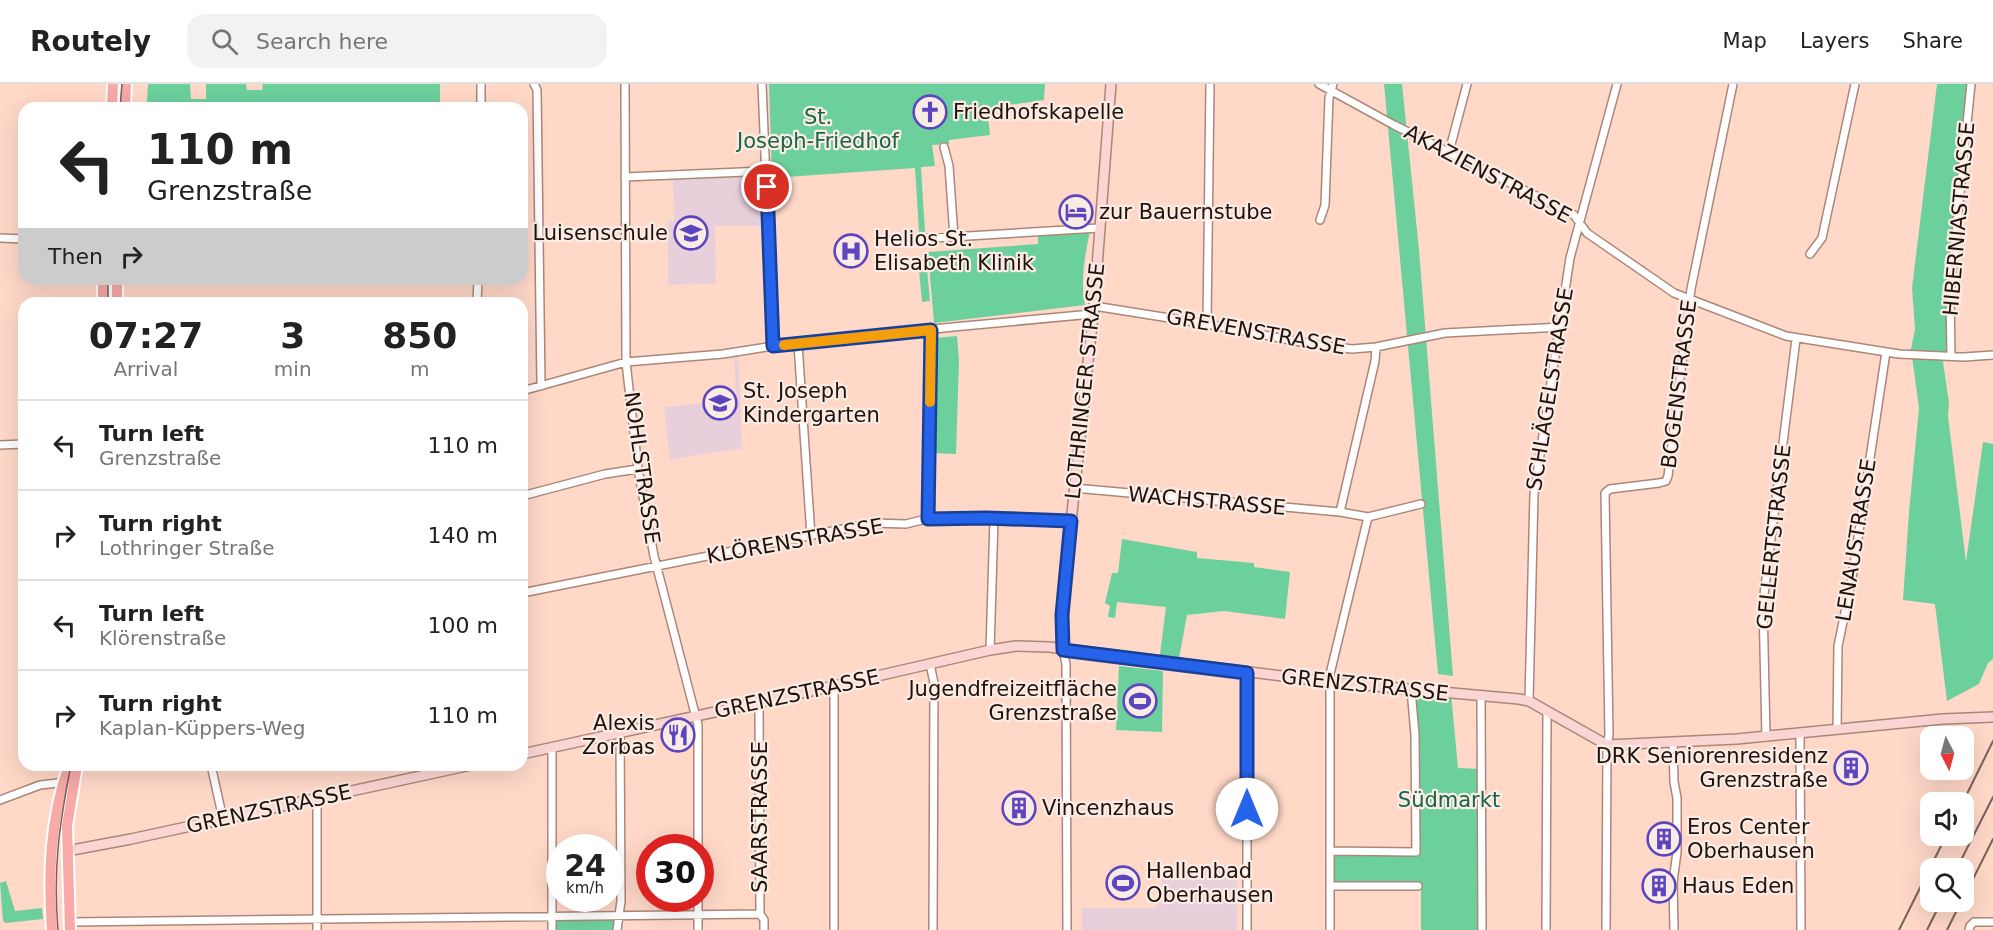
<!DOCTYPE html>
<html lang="en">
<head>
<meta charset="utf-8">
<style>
	:root { --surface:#fff; --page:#f2f2f2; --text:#222; --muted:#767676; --line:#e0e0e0 }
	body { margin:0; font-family:"DejaVu Sans",sans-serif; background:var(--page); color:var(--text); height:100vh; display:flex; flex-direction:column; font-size:22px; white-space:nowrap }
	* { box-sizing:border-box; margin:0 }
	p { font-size:20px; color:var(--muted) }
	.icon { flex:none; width:33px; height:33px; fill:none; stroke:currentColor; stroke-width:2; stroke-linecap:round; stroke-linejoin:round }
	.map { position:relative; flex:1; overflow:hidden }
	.side { position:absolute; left:18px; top:213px; width:510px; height:474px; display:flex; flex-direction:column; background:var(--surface); border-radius:18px; box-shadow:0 6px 24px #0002 }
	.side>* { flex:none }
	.banner { position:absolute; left:18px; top:18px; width:510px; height:183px; border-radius:18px; box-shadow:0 6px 24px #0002; background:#fff; color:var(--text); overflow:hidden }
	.needle { width:39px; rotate:174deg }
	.fabs { position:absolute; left:1920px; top:642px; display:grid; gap:12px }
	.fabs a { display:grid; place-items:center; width:54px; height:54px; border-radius:12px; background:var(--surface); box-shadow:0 6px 24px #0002; font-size:30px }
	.speed { position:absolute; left:546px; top:750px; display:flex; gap:12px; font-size:30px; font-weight:700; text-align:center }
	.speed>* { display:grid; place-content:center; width:78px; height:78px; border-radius:50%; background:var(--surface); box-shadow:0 6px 24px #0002; line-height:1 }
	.speed small { font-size:15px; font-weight:400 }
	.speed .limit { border:9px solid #d22; background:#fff; color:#111 }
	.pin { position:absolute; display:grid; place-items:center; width:51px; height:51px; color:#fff; margin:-26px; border:3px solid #fff; border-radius:50%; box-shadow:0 2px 6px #0007 }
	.me { position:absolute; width:66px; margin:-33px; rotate:0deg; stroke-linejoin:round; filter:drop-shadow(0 0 4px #0008) }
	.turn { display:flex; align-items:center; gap:21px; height:126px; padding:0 30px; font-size:27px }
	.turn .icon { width:78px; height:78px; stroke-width:2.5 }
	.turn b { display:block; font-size:42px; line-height:51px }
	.then { display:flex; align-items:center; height:57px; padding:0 30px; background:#0003; gap:12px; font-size:22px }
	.eta { display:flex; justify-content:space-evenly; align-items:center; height:102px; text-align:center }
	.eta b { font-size:36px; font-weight:700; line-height:42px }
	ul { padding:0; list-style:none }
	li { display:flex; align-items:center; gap:18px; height:90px; padding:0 30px; border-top:2px solid var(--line) }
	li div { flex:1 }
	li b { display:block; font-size:22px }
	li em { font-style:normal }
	header { display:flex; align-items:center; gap:36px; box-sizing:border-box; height:84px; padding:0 30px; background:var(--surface); border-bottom:2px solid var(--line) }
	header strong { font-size:28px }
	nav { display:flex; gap:33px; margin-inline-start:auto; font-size:21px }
	.search { width:420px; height:54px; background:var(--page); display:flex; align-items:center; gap:15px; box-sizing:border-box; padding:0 21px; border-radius:18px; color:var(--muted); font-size:22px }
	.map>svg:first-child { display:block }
	.education { fill:#e8d0db }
	.green { fill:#6cd09d }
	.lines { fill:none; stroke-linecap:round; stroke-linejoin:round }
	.street-casing { stroke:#ab8779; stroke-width:10 }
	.secondary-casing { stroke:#ab8779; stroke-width:12 }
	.primary-casing { stroke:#fff; stroke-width:14 }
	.street { stroke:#fff; stroke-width:7 }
	.secondary { stroke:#fbd5d3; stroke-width:9 }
	.primary { stroke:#f7aaa7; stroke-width:10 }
	.tram { stroke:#796258; stroke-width:1.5 }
	.rail { stroke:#796258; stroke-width:2 }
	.route-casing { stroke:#184099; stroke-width:15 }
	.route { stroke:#2563eb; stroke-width:10 }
	.slow { stroke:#f59e0b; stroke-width:10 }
	.labels { text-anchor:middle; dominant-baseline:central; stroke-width:4.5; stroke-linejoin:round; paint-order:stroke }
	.poi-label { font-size:21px; fill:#1f120c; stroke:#fbebe5; text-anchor:start }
	.park-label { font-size:21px; fill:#186543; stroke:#fbebe5 }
	.street-label { font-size:21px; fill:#1f120c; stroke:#fbebe5 }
</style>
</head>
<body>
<header>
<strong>Routely</strong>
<div class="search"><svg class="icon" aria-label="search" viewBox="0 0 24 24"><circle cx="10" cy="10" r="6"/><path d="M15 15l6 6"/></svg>Search here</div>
<nav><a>Map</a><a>Layers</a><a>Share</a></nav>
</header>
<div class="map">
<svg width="1993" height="846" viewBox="0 0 1993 846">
	<rect width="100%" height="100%" fill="#ffd8c8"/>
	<path class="education" d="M745 93 746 106H760L761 142H715L716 200 668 201V137H674L673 96Z
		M734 267H738L742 365 701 370 670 376 664 323 736 316Z
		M1237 781V846H1082V824H1156L1157 812H1162V785H1178V782Z"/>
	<path class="green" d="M148 0H190L191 15H206V0H246L247 6H262L263 0H440V24H205V21L147 18Z
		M769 0H1045L1044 16 987 24 990 51 949 56V60L932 61 935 82 921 83 925 148H919L915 84 772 94Z
		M1384 0H1402L1419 166 1453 592 1438 590Z
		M1937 0H1971L1950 209 1951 271H1942L1949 319 1948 332 1966 478 1983 358 1993 360V575L1988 579 1979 600 1947 617 1935 520 1903 516 1909 428 1919 324 1911 265 1915 245 1912 204Z
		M1090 147C1085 172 1080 195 1085 221L934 239 928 168 1038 160V151Z
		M927 185 930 217 922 218 919 186Z
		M957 252 959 277 956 370 933 369 935 254Z
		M1122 455 1197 468V474L1254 479V483L1290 488 1285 535 1224 527 1187 531 1178 580 1159 578 1166 523 1117 518 1115 534 1108 533 1110 522 1105 519 1112 489H1118Z
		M1119 582 1163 587 1162 648 1116 646Z
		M1411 605 1451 609 1458 684 1481 685 1478 846H1421V800L1334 801 1330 767 1416 768Z
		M6 797 15 827 42 824 43 835 6 839 3 837 0 799Z
		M620 832 617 846H552V833Z"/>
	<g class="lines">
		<g class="street-casing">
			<path id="street" d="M534 0 537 6 541 302
				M625 0 626 278 638 385 654 472 698 641V764
				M762 0 773 262
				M1319 0 1394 41 1574 131 1587 149 1674 209 1786 252 1899 270 1964 273 1993 271
				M481 24V0
				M944 63 949 82 954 153
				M1449 68 1467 0
				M625 93 767 87
				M1320 136 1325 121 1329 14 1333 0
				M0 154 24 155
				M918 155 1099 144
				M1810 170 1822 154 1855 0
				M477 219 478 195
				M1094 222 1207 240 1311 260 1352 265 1376 263 1445 249 1561 243
				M1207 240 1210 0
				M798 260 811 452
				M1951 271 1950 209 1971 0
				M522 307 626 278 723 270 773 262 953 243 1092 230
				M0 361 24 360
				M1074 404 1340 428
				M522 412 605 390 638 385
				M1368 433 1421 420
				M928 435 931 246
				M522 509 873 439 906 440 922 436 957 434 1071 437
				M990 566 994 435
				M1063 566 1066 580 1067 846
				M930 580 934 599 933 846
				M834 602V846
				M1481 611 1482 846
				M1529 617 1534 410 1570 174 1617 0
				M759 618 760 830 764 836V846
				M1837 646 1838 562 1852 494 1886 268
				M1800 650 1801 846
				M1766 653 1763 519 1796 255
				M1673 658 1674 698 1677 714V768L1673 798 1674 846
				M211 681 223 735
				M0 716 40 701 66 698
				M1330 767 1416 768 1415 651 1411 605
				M1330 802H1418
				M698 814V846
				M70 838 760 830
				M317 846V714
				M552 846V664
				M617 846 621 817 620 649
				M1247 846V589
				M1330 846V590L1368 433 1340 428 1375 277 1376 263
				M1546 846 1547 628
				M1606 846 1607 661 1609 651 1605 409 1610 405 1659 399 1666 397 1668 392 1691 205 1733 0
				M1969 846 1970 842 1974 838H1993"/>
		</g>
		<g class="secondary-casing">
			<path id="secondary" d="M1063 566 1061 548 1067 476 1094 222 1111 0
				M522 670 834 602 990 566 1016 562 1049 563 1330 598 1519 615 1529 617 1607 661 1737 655 1943 635 1993 633
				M67 767 131 755 471 681"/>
		</g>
		<g class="primary-casing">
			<path id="primary" d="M112 24 113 0
				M125 24 126 0
				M103 219V195
				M117 219V195
				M52 846C48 789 50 736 69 681
				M70 846 67 742 77 681"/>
		</g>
		<use href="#street" class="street"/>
		<use href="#secondary" class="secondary"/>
		<use href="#primary" class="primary"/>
		<path class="tram" d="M120 24 122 0
			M108 219V195
			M58 846C53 784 59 742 71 681"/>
		<path class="rail" d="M1963 718 1993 657
			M1957 784 1993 713
			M1964 813 1993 755
			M1899 846 1946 752
			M1927 846 1941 818
			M1947 846 1961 818"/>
	</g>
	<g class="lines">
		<g class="route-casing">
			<path id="route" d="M767 103 773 262 931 246 928 435 986 434 1071 437 1062 531 1063 566 1247 589V725"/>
		</g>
		<use href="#route" class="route"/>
		<path class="slow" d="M784 261 931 246 930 318"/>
	</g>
	<defs>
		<g id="church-ring" transform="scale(1.725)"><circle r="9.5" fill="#fbebe5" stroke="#5c46bf" stroke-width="1.5"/><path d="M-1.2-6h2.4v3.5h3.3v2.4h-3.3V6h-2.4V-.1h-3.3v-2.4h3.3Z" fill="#5c46bf"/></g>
		<g id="hotel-ring" transform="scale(1.725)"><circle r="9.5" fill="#fbebe5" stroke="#5c46bf" stroke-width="1.5"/><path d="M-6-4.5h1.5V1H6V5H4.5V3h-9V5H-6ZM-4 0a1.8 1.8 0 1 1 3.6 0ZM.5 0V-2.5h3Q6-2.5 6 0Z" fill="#5c46bf"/></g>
		<g id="school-ring" transform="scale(1.725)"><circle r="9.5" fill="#fbebe5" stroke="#5c46bf" stroke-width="1.5"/><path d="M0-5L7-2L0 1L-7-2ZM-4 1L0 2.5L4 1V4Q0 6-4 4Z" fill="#5c46bf"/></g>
		<g id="hospital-ring" transform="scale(1.725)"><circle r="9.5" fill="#fbebe5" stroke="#5c46bf" stroke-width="1.5"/><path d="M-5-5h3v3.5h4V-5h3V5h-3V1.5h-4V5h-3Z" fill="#5c46bf"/></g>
		<g id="stadium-ring" transform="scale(1.725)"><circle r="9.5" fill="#fbebe5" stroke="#5c46bf" stroke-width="1.5"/><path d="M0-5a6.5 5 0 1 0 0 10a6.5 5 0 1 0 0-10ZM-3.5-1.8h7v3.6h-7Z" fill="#5c46bf"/></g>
		<g id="restaurant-ring" transform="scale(1.725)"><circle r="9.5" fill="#fbebe5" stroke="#5c46bf" stroke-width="1.5"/><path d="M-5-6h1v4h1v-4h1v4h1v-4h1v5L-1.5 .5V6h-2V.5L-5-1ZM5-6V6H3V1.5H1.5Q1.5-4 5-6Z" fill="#5c46bf"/></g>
		<g id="building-ring" transform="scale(1.725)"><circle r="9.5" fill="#fbebe5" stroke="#5c46bf" stroke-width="1.5"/><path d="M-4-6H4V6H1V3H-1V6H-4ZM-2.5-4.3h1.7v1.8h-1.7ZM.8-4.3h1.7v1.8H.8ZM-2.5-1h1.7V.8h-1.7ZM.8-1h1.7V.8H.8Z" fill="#5c46bf"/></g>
	</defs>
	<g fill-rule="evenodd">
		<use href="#church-ring" x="930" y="28"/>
		<use href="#hotel-ring" x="1076" y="128"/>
		<use href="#school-ring" x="691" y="149"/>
		<use href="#hospital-ring" x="851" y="167"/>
		<use href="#school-ring" x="720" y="319"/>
		<use href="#stadium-ring" x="1140" y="617"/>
		<use href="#restaurant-ring" x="678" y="651"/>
		<use href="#building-ring" x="1851" y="684"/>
		<use href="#building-ring" x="1019" y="724"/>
		<use href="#building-ring" x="1664" y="755"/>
		<use href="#stadium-ring" x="1123" y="799"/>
		<use href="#building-ring" x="1659" y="802"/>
	</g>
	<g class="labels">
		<g class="poi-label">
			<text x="953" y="28">Friedhofskapelle</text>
			<text x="1099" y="128">zur Bauernstube</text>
			<text x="668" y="149" text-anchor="end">Luisenschule</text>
			<text x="874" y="155">Helios St.<tspan x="874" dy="24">Elisabeth Klinik</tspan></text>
			<text x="743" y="307">St. Joseph<tspan x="743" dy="24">Kindergarten</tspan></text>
			<text x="1117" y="605" text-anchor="end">Jugendfreizeitfläche<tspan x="1117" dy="24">Grenzstraße</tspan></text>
			<text x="655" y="639" text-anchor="end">Alexis<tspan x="655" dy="24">Zorbas</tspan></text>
			<text x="1828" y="672" text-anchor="end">DRK Seniorenresidenz<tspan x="1828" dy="24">Grenzstraße</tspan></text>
			<text x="1042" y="724">Vincenzhaus</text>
			<text x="1687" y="743">Eros Center<tspan x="1687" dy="24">Oberhausen</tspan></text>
			<text x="1146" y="787">Hallenbad<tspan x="1146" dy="24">Oberhausen</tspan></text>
			<text x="1682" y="802">Haus Eden</text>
		</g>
		<g class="park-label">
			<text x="818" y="33">St.<tspan x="818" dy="24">Joseph-Friedhof</tspan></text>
			<text x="1449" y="716">Südmarkt</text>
		</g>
		<g class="street-label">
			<text transform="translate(1488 90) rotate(28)">AKAZIENSTRASSE</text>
			<text transform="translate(1959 135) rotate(-85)">HIBERNIASTRASSE</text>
			<text transform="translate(1256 248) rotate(10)">GREVENSTRASSE</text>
			<text transform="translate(1085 297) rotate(-84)">LOTHRINGER STRASSE</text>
			<text transform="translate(1679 300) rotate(-83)">BOGENSTRASSE</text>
			<text transform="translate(1550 305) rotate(-81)">SCHLÄGELSTRASSE</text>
			<text transform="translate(642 384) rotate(82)">NOHLSTRASSE</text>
			<text transform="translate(1207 417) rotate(5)">WACHSTRASSE</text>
			<text transform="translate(1774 453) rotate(-84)">GELLERTSTRASSE</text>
			<text transform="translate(1856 456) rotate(-81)">LENAUSTRASSE</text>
			<text transform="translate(795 457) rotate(-10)">KLÖRENSTRASSE</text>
			<text transform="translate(1365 601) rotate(6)">GRENZSTRASSE</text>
			<text transform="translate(797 610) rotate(-12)">GRENZSTRASSE</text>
			<text transform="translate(269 725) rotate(-12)">GRENZSTRASSE</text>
			<text transform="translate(760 733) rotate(-90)">SAARSTRASSE</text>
		</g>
	</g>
</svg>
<div class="fabs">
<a><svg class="needle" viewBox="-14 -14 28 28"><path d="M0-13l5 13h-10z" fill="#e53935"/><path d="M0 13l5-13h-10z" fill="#767676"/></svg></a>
<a><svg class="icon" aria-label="sound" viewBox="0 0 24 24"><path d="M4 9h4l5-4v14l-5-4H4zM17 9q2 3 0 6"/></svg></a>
<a><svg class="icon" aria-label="search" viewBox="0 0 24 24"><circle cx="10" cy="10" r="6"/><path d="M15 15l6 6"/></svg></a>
</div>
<div class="speed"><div>24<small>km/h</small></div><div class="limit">30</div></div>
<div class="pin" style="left:767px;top:103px;background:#d93025"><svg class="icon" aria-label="arrive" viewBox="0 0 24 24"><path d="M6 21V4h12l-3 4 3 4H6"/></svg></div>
<svg class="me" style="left:1247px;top:725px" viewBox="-20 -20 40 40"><circle r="19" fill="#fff"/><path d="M0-13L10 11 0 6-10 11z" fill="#2563eb"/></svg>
<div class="banner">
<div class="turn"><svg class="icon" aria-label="left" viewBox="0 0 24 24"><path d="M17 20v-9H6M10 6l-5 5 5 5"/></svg><div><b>110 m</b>Grenzstraße</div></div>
<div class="then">Then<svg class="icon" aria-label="right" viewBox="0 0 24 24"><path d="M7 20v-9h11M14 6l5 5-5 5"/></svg></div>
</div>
<section class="side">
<div class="eta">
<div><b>07:27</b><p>Arrival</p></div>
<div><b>3</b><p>min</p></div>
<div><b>850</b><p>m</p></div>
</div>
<ul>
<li><svg class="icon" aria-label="left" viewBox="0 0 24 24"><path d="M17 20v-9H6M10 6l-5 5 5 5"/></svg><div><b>Turn left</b><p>Grenzstraße</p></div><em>110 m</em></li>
<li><svg class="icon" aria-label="right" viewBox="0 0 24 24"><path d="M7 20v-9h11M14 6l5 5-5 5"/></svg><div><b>Turn right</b><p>Lothringer Straße</p></div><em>140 m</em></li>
<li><svg class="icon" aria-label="left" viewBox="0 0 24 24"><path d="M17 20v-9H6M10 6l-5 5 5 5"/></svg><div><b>Turn left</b><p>Klörenstraße</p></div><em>100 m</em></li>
<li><svg class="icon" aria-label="right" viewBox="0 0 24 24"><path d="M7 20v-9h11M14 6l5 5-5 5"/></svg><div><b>Turn right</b><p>Kaplan-Küppers-Weg</p></div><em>110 m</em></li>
</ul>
</section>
</div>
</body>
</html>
